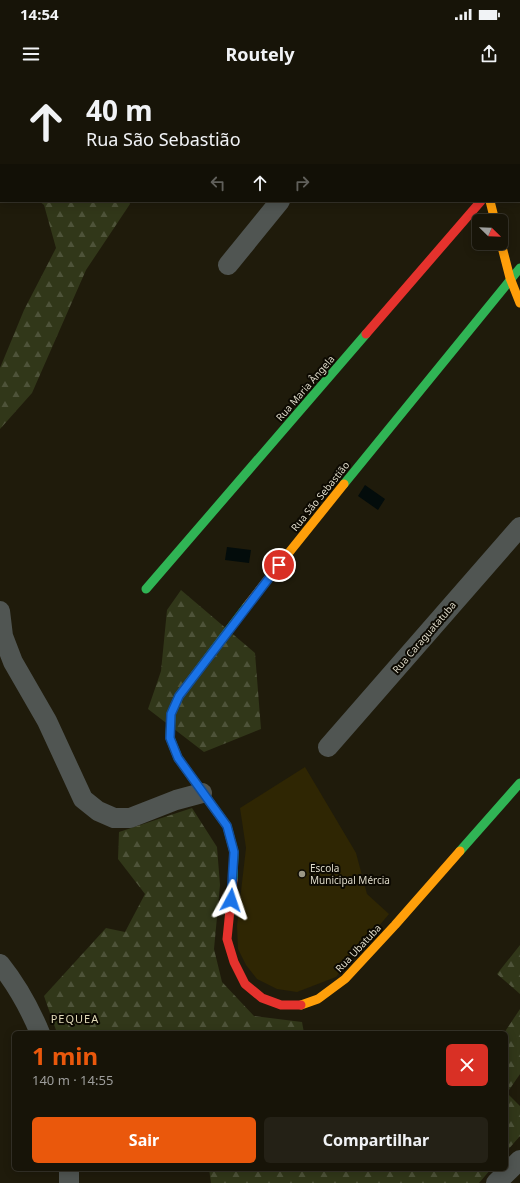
<!DOCTYPE html>
<html lang="pt">
<head>
<meta charset="utf-8">
<style>
	:root { --surface:#171408; --page:#242116; --text:#f1f3f6; --muted:#9e9e9c; --line:#363329; --accent:#ea580c }
	body { margin:0; font-family:"Noto Sans",sans-serif; background:var(--page); color:var(--text); height:100vh; display:flex; flex-direction:column; font-size:15px; white-space:nowrap }
	* { box-sizing:border-box; margin:0 }
	p { font-size:13px; color:var(--muted) }
	.icon { flex:none; width:22px; height:22px; fill:none; stroke:currentColor; stroke-width:2; stroke-linecap:round; stroke-linejoin:round }
	.map { position:relative; flex:1; overflow:hidden }
	.drawer { position:absolute; left:12px; top:951px; width:496px; height:140px; display:flex; flex-direction:column; background:var(--surface); border-radius:6px; box-shadow:0 2px 10px #0003,0 0 0 1px var(--line) }
	.drawer>* { flex:none }
	.top-card { position:absolute; left:0px; top:0px; width:520px; height:122px; box-shadow:0 2px 10px #0003,0 0 0 1px var(--line); background:#171408; color:var(--text); overflow:hidden }
	.needle { width:26px; rotate:113deg }
	.buttons { position:absolute; left:472px; top:134px; display:grid; gap:8px }
	.buttons a { display:grid; place-items:center; width:36px; height:36px; border-radius:6px; background:var(--surface); box-shadow:0 2px 10px #0003,0 0 0 1px var(--line); font-size:20px }
	.pin { position:absolute; display:grid; place-items:center; width:34px; height:34px; color:#fff; margin:-17px; border:2px solid #fff; border-radius:50%; box-shadow:0 1px 4px #0007 }
	.me { position:absolute; width:44px; margin:-22px; rotate:5deg; stroke-linejoin:round; filter:drop-shadow(0 0 3px #0008) }
	.turn { display:flex; align-items:center; gap:14px; height:84px; padding:0 20px; font-size:18px }
	.turn .icon { width:52px; height:52px; stroke-width:2.5 }
	.turn b { display:block; font-size:28px; line-height:34px }
	.lanes { display:flex; align-items:center; height:38px; padding:0 20px; background:#0003; justify-content:center; gap:20px; direction:ltr }
	.lanes .off { opacity:.35 }
	.round { display:grid; place-items:center; flex:none; width:42px; height:42px; border-radius:6px; background:var(--page) }
	.headline { display:flex; align-items:center; justify-content:space-between; height:68px; padding:0 20px }
	h1 { font-size:24px; font-weight:700; line-height:30px; color:var(--accent) }
	.button { display:flex; gap:8px; margin-top:auto; padding:8px 20px }
	.button a { flex:1; height:46px; border-radius:6px; background:var(--accent); color:#fff; font-size:16px; font-weight:700; line-height:46px; text-align:center }
	.button a+a { background:var(--page); color:var(--text) }
	.status { display:flex; justify-content:space-between; align-items:center; height:28px; padding:0 20px; background:var(--surface); direction:ltr }
	.status svg { height:11px; fill:currentColor }
	header { display:flex; justify-content:space-between; align-items:center; height:52px; padding:0 20px; background:var(--surface); font-size:18px; font-weight:700 }
	.map>svg:first-child { display:block }
	.built { fill:#2f2603 }
	.forest { fill:url(#forest-firs) }
	.water { fill:#030c0b }
	.lines { fill:none; stroke-linecap:round; stroke-linejoin:round }
	.street { stroke:#505552; stroke-width:20 }
	.fast { stroke:#30b455; stroke-width:9 }
	.slow { stroke:#ff9f0a; stroke-width:9 }
	.jam { stroke:#e5322d; stroke-width:9 }
	.route-casing { stroke:#114b97; stroke-width:10 }
	.route { stroke:#1a73e8; stroke-width:7 }
	.poi-dot { fill:#9b9786; stroke:#0d0a02; stroke-width:1.5 }
	.labels { text-anchor:middle; dominant-baseline:central; stroke-width:4; stroke-linejoin:round; paint-order:stroke }
	.street-label { font-size:10px; fill:#dedac9; stroke:#0d0a02 }
	.poi-label { font-size:10px; fill:#dedac9; stroke:#0d0a02; text-anchor:start }
	.neighbourhood-label { font-size:11px; letter-spacing:1px; fill:#e2dab8; stroke:#0d0a02 }
</style>
</head>
<body>
<div class="status"><b>14:54</b><svg viewBox="0 0 49 12"><path d="M0 12V9h3v3zM5 12V6h3v6zM10 12V3h3v9zM15 12V0h3v12zM26 1h20v11H26zM47 4h2v5h-2z"/></svg></div>
<header><svg class="icon" aria-label="menu" viewBox="0 0 24 24"><path d="M4 6h16M4 12h16M4 18h16"/></svg>Routely<svg class="icon" aria-label="share" viewBox="0 0 24 24"><path d="M12 15V3M7 8l5-5 5 5M5 13v7h14v-7"/></svg></header>
<div class="map">
<svg width="520" height="1103" viewBox="0 0 520 1103">
	<defs>
		<pattern id="forest-firs" width="22" height="20" patternUnits="userSpaceOnUse"><rect width="22" height="20" fill="#313719"/><path d="M5 1l3.5 6h-7zM16 11l3.5 6h-7z" fill="#4e5339"/></pattern>
	</defs>
	<rect width="100%" height="100%" fill="#1f1b0b"/>
	<path class="built" d="M305 687 356 773 367 814 389 834 336 897 297 912 277 909 257 899 246 885 238 869 237 846 246 768 240 728Z"/>
	<path class="forest" d="M0 0 67 1H1V97Z
		M39 121H129L130 124 86 190 32 313 0 349V288L24 230 56 168 44 125Z
		M181 510 255 573 261 649 204 672 148 629 161 591 167 530Z
		M192 728 217 767 220 805 214 869 222 902 254 936 302 942 304 953H57L44 916 106 848 125 852 145 814 118 779 119 752Z
		M520 865V914L497 894Z
		M520 929V994L507 1013 520 1026V1056L506 1072V953H504Z
		M209 1089H491L479 1103H211Z"/>
	<path class="water" d="M365 405 385 419 378 430 358 416Z
		M227 467 251 470 249 483 225 480Z"/>
	<g class="lines">
		<path class="street" d="M378 1V0
			M228 185 280 121
			M0 531 3 556 13 582 47 641 83 719 98 731 114 738H130L176 720 202 713
			M328 667 520 447
			M0 884C16 904 30 929 40 953
			M69 1103V1089
			M496 1103 520 1080"/>
		<path class="fast" d="M344 404 520 188
			M146 509 366 254
			M460 771 520 703
			M233 800 234 772 227 746 178 678 170 658 171 634 179 616 247 526"/>
		<path class="slow" d="M490 121 495 141
			M501 163 510 198 520 223
			M247 526 279 485 344 404
			M301 925 318 919 345 899 395 845 460 771"/>
		<path class="jam" d="M444 0V1
			M366 254 481 121
			M233 800 227 859 234 882 245 904 262 918 281 925H301"/>
	</g>
	<g class="lines">
		<g class="route-casing">
			<path id="route" d="M231 820 234 772 227 746 178 678 170 658 171 634 179 616 279 485"/>
		</g>
		<use href="#route" class="route"/>
	</g>
	<circle class="poi-dot" cx="302" cy="794" r="4"/>
	<g class="labels">
		<g class="street-label">
			<text transform="translate(305 308) rotate(-49)">Rua Maria Ângela</text>
			<text transform="translate(320 416) rotate(-51)">Rua São Sebastião</text>
			<text transform="translate(424 557) rotate(-49)">Rua Caraguatatuba</text>
			<text transform="translate(358 868) rotate(-47)">Rua Ubatuba</text>
		</g>
		<g class="poi-label">
			<text x="310" y="788">Escola<tspan x="310" dy="12">Municipal Mércia</tspan></text>
		</g>
		<g class="neighbourhood-label">
			<text x="75" y="938">PEQUEA</text>
		</g>
	</g>
</svg>
<div class="buttons">
<a><svg class="needle" viewBox="-14 -14 28 28"><path d="M0-13l5 13h-10z" fill="#e53935"/><path d="M0 13l5-13h-10z" fill="#9e9e9c"/></svg></a>
</div>
<div class="pin" style="left:279px;top:485px;background:#d93025"><svg class="icon" aria-label="arrive" viewBox="0 0 24 24"><path d="M6 21V4h12l-3 4 3 4H6"/></svg></div>
<svg class="me" style="left:231px;top:820px" viewBox="-20 -20 40 40"><path d="M0-17L14 15 0 8-14 15z" fill="#1a73e8" stroke="#fff" stroke-width="4"/></svg>
<div class="top-card">
<div class="turn"><svg class="icon" aria-label="ahead" viewBox="0 0 24 24"><path d="M12 20V5M6 11l6-6 6 6"/></svg><div><b>40 m</b>Rua São Sebastião</div></div>
<div class="lanes"><svg class="icon off" aria-label="left" viewBox="0 0 24 24"><path d="M17 20v-9H6M10 6l-5 5 5 5"/></svg><svg class="icon" aria-label="ahead" viewBox="0 0 24 24"><path d="M12 20V5M6 11l6-6 6 6"/></svg><svg class="icon off" aria-label="right" viewBox="0 0 24 24"><path d="M7 20v-9h11M14 6l5 5-5 5"/></svg></div>
</div>
<section class="drawer">
<div class="headline"><div><h1>1 min</h1><p>140 m · 14:55</p></div><a class="round" style="background:#d93025;color:#fff"><svg class="icon" aria-label="close" viewBox="0 0 24 24"><path d="M6 6l12 12M18 6L6 18"/></svg></a></div>
<div class="button"><a>Sair</a><a>Compartilhar</a></div>
</section>
</div>
</body>
</html>
